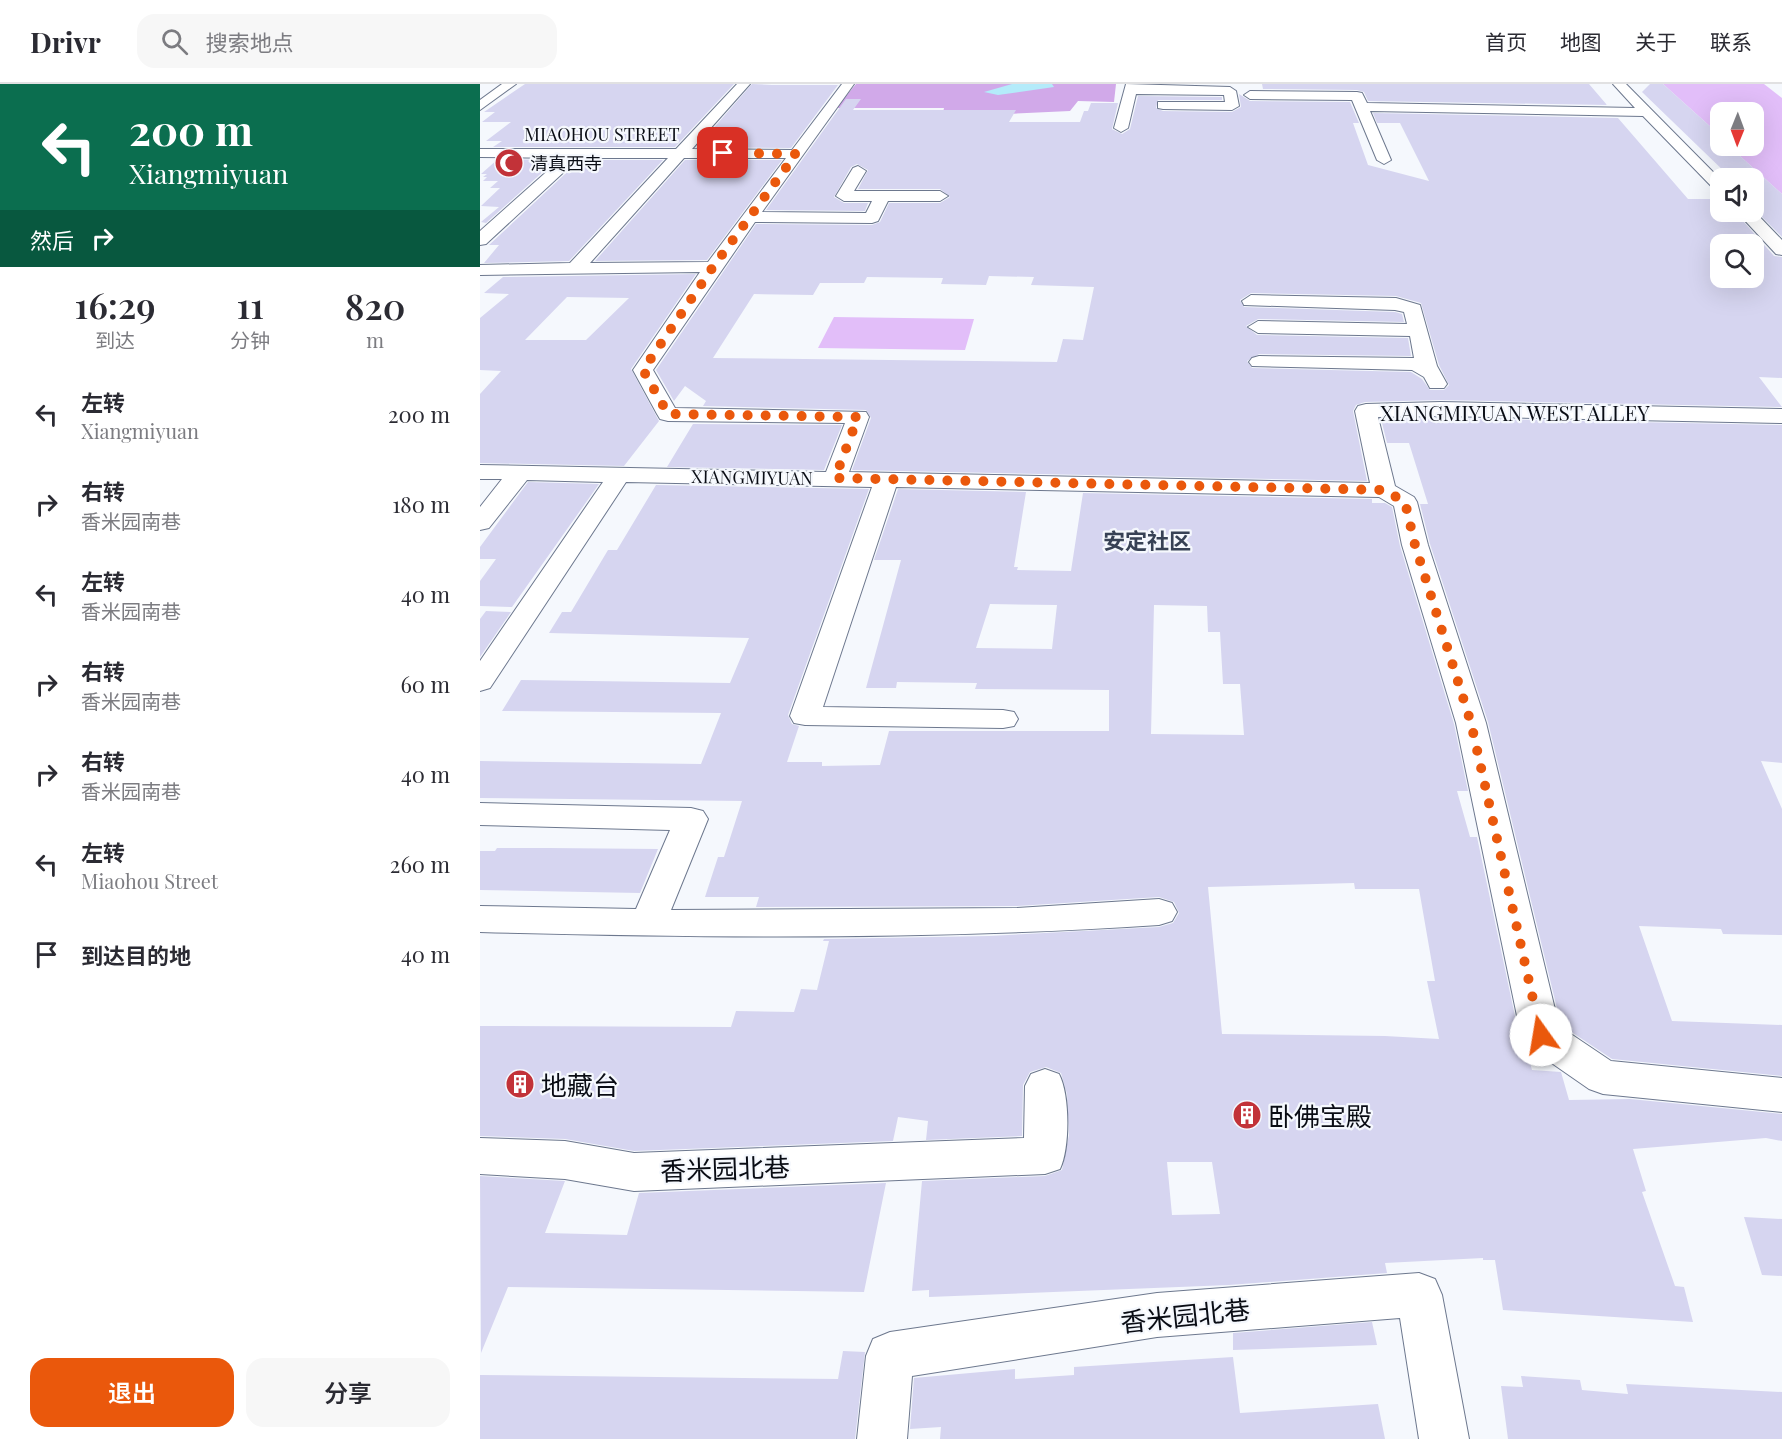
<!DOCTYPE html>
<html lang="zh">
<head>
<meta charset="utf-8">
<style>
	:root { --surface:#fff; --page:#f7f7f7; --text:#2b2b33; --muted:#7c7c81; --line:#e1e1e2; --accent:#ea580c }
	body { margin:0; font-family:"Playfair Display","Noto Sans SC",serif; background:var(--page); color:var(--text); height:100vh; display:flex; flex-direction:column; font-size:22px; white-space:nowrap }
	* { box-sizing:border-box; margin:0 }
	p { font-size:20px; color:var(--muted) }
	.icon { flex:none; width:33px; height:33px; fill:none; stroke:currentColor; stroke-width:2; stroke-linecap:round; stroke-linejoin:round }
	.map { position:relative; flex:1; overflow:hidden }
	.side { display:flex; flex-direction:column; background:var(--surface); width:480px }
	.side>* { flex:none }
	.guide { background:#0b6e4f; color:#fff; overflow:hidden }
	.needle { width:39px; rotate:181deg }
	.fabs { position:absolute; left:1230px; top:18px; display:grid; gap:12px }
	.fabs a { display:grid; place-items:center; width:54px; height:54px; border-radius:12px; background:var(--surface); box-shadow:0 6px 24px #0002; font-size:30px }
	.pin { position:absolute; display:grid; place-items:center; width:51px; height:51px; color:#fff; margin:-26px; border-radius:12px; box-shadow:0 3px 9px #0006 }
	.me { position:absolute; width:66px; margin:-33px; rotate:347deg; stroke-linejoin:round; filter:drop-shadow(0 0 4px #0008) }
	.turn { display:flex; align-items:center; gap:21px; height:126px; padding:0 30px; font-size:27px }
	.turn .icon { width:78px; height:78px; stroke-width:2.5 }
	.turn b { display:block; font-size:42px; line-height:51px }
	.then { display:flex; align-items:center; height:57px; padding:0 30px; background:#0003; gap:12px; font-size:22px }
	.eta { display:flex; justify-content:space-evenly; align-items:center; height:102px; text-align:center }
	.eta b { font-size:36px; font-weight:600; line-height:42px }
	.primary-button { display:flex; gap:12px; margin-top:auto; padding:12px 30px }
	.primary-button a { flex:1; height:69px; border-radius:18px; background:var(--accent); color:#fff; font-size:24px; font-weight:600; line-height:69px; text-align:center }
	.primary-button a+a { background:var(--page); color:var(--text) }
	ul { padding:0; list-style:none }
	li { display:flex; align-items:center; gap:18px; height:90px; padding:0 30px }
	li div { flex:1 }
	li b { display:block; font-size:22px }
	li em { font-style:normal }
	header { display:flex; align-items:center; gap:36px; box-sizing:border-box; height:84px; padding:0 30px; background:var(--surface); border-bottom:2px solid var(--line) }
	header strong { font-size:28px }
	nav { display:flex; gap:33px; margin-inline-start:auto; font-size:21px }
	.search { width:420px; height:54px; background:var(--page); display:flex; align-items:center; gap:15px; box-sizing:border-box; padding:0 21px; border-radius:18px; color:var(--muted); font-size:22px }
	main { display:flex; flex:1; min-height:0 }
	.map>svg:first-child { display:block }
	.green { fill:#e2bef9 }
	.forest { fill:#d1a9e9 }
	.water { fill:#b4ebfa }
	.building { fill:#d6d5f0; fill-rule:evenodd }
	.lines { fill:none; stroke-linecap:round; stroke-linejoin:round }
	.minor-casing { stroke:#6d788e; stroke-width:2 }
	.minor { fill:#fff; fill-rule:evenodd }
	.route { stroke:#ea580c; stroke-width:10; stroke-dasharray:0 18 }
	.labels { text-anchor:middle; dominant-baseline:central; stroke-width:4.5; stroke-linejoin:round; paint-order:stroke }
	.far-street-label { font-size:18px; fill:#090c14; stroke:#f5f8fd }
	.far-poi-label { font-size:18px; fill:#090c14; stroke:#f5f8fd; text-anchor:start }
	.street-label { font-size:21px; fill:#090c14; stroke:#f5f8fd }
	.neighbourhood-label { font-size:22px; font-weight:bold; fill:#374155; stroke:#f5f8fd }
	.near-poi-label { font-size:26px; fill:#090c14; stroke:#f5f8fd; text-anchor:start }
	.near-street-label { font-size:26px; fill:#090c14; stroke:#f5f8fd }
</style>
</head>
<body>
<header>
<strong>Drivr</strong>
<div class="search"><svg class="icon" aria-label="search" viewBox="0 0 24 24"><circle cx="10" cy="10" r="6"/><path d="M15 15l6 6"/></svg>搜索地点</div>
<nav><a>首页</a><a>地图</a><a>关于</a><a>联系</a></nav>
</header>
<main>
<section class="side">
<div class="guide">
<div class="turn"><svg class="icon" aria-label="left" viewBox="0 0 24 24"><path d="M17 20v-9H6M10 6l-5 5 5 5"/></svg><div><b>200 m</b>Xiangmiyuan</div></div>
<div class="then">然后<svg class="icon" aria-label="right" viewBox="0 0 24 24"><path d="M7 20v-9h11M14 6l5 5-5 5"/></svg></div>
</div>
<div class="eta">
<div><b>16:29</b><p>到达</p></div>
<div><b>11</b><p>分钟</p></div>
<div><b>820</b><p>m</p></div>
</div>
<ul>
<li><svg class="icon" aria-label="left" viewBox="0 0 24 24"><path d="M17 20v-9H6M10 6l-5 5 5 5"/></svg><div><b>左转</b><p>Xiangmiyuan</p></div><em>200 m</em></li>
<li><svg class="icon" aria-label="right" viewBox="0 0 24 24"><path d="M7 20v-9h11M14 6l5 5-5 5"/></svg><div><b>右转</b><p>香米园南巷</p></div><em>180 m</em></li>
<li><svg class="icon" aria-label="left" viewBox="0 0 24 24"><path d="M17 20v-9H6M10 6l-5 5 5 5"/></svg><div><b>左转</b><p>香米园南巷</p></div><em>40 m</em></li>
<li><svg class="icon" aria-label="right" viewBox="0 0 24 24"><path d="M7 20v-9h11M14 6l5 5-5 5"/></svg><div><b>右转</b><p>香米园南巷</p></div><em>60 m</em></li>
<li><svg class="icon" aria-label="right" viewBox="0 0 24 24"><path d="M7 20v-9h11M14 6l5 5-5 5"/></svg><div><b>右转</b><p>香米园南巷</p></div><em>40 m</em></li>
<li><svg class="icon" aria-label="left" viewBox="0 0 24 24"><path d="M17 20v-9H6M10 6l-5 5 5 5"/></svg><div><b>左转</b><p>Miaohou Street</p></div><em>260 m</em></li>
<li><svg class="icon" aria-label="arrive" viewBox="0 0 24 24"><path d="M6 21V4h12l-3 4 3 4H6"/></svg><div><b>到达目的地</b></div><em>40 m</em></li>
</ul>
<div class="primary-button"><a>退出</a><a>分享</a></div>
</section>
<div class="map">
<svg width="1302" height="1355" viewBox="0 0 1302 1355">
	<rect width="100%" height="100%" fill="#f5f8fd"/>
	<path class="green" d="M1183 0H1284L1302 14V110L1249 62H1274V28H1240V45H1233Z
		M354 233 494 235 485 266 338 264Z"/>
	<path class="forest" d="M376 0H636L634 18 598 17 590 27 462 33 464 24H356Z"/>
	<path class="water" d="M532 0H572L574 3 518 11 504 8Z"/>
	<path class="building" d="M45 0H254L195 63H13L22 57H6L31 38H2L15 28H4Z
		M272 0 292 1H358L311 64 217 63Z
		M782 0H1109L1127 21 888 17 884 8 877 6 783 5Z
		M1170 0H1183L1233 45H1240V62H1249L1302 110V153L1274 125V94H1251L1162 8Z
		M759 10 770 17 870 18 879 39H873L888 81 949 97 920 39H897L893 29 1138 34 1208 115H1240V128H1255L1294 172 1302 173V294L1279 293 1302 323 961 316 885 318 876 321 873 327 887 397 372 386 391 334 386 326 223 322 226 317 205 302 194 317 176 286 276 140 392 141 400 138 409 119H460L470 113 460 105H378L388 86 377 80 371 83 354 113 364 119H388L385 127 286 126 366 15H381L373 26H536L529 38H600L604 27H608L611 19H638L632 45 642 50 650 45 658 12 742 13V16H678L676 24 683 27 752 28 761 23ZM1240 160H1274V194H1240ZM509 192 554 193 551 201 614 203 603 256 583 255 577 278 233 274 274 210 333 211 340 199H384L387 193 463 194 461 200 506 201ZM771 209 916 212 941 219 959 281 969 301 964 306H950L942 295 931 288 772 284 767 277 779 270 931 272 928 254 777 251 766 242 778 235 924 238 922 230 915 228 764 223 760 216Z
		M18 75 76 76 6 139 1 138 19 123 1 122 20 104H10L18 97H3L7 93H3L7 90H1Z
		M100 76H183L89 177 4 179 19 161H9Z
		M205 76H302L227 176 115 177Z
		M216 190 151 285 179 337 144 382 0 379V310L21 287 0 286V234L29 210 4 209 23 193ZM87 213 149 214 106 256H45Z
		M961 334 1302 341V679L1281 677 1302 725V851L1243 850 1241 845 1159 842 1192 937 1302 941V992L1132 975 1081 941 1008 638 950 460 940 420H948L929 359H907L901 335Z
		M213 340 362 341 344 386 187 383Z
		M48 398 119 400 32 523 0 522V497L16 475H0V463Z
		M176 401 389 405 308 631 312 640 319 642 307 678H342V682L400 681 409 647H629V606L495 605 497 599 417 598 416 604H386L421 476H394L418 405 546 408 534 483H538L537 486 591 487 603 409 892 415V419H905L912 423 920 462 974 640 988 707H977L990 753H997L1039 951 1046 964 1052 986 1081 988 1089 1016 1150 1015 1302 1030V1057L1286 1054 1153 1065 1166 1107 1162 1108 1195 1202 1204 1203 1213 1238 1023 1226 1015 1176H1003V1174L905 1179 907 1189 749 1201 449 1213V1206L432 1207 442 1097 565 1092 582 1086 589 1051 587 1010 581 989 566 983 550 988 543 1001 542 1052 446 1056 448 1037 418 1033 413 1057 154 1067 85 1055 0 1052V942L251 943 256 927 314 928 321 905 337 906 349 857H343L344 855 509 852 679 843 693 839 699 829 694 818 679 813 537 822 276 823 279 813H225L238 773H244L262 717 0 714V677L221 680 241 629 22 627 41 596 250 599 269 554 69 549 82 528H91L128 466H137ZM510 520 577 521 572 565 496 564ZM674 521 727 522 728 548H740L743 600H760L764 651 671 650ZM874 799 875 805H939L955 897H947L959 955 905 952 742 950 728 803ZM687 1078H732L740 1130 692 1131Z
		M6 527 31 528 0 573V535Z
		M17 764H69L178 765 160 809 0 806V767H15Z
		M0 1092 85 1097 65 1149 147 1151 159 1109 406 1099 384 1208 28 1203 1 1269Z
		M1264 1133 1302 1135V1192L1282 1191Z
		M892 1238 897 1261 753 1266V1249Z
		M363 1267 385 1268 375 1355H0V1291L358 1295Z
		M753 1273 760 1329 898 1320 905 1355H460L461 1343 430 1345 434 1294 535 1285V1295L594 1291V1283Z
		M1041 1292 1100 1296 1102 1306 1148 1310 1146 1300 1302 1308V1355H1028L1021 1302 1043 1303Z"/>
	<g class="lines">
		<g class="minor-casing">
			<path id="minor" d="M22 0H36L0 26V16Z
				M257 0H270L212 65 312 66 362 0H374L282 128 386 129 392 117H364L356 112 373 84 378 82 386 87 374 107H460L468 112 460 117H408L398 137 392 139 275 138 173 286 195 324 386 328 389 333 369 388 890 399 875 327 878 322 886 320 961 318 1302 325V339L961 332 898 333 915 402 934 413 937 418 948 461 1006 639 1079 942 1131 977 1302 994V1028L1123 1010 1109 1005 1047 962 1041 951 976 639 922 461 914 422 899 413 416 403 343 623 523 626 534 628 538 635 534 642 523 644 325 641 314 639 310 632 392 403 146 398 10 604 0 607V577L123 398 47 396 9 444 0 446V423L22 395H0V381L346 388 365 339 188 337 180 335 177 330 153 286 220 188 0 191V181L90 179 188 74H99L6 160 0 161V147L82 74 0 73V65H196ZM204 74H306L228 178 110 179Z
				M646 0 750 3 756 7 759 22 752 26 683 25 678 24V18H745L744 11 656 10 648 44 641 48 634 44Z
				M1133 0H1146L1240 95V108L1235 106 1163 32 890 27 911 76 904 80 897 76 872 16 770 15 764 11 770 7 877 8 882 9 887 19 1155 24Z
				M1274 127 1302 156V171L1296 170 1257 128Z
				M771 211 916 214 940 221 957 282 967 300 964 304H950L944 293 932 286 772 282 769 278 772 274 779 272 934 274 930 252 778 249 768 243 778 237 927 240 924 228 915 226 764 221 762 217Z
				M0 719 211 724 223 727 228 735 191 826 537 824 679 815 692 819 697 828 692 837 679 841C453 856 226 854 0 848V822L156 825 190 746 0 741Z
				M565 985 579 990C590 1011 590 1064 580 1085L565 1090 154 1107 85 1095 0 1090V1054L85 1057 154 1069 544 1054 545 1002 551 990Z
				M939 1189 955 1195 962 1211 989 1355H939L920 1234 677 1253 432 1292 427 1355H377L386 1272 393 1255 410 1248 677 1209Z"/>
		</g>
		<use href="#minor" class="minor"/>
	</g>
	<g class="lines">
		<path class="route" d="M243 69 316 70 233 183 163 286 188 330 378 333 355 394 904 406 925 418 935 461 991 639 1061 951"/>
	</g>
	<defs>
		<g id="mosque-disc" transform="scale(1.5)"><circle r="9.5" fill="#c23238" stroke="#f5f8fd"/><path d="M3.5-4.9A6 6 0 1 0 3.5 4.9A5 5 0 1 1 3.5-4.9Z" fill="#fff"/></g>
		<g id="building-disc" transform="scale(1.5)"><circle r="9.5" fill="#c23238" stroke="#f5f8fd"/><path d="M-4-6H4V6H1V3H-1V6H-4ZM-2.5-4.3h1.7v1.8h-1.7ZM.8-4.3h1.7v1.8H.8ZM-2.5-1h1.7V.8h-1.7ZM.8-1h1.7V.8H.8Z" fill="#fff"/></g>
	</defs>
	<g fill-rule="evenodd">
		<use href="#mosque-disc" x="29" y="79"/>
		<use href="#building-disc" x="40" y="1000"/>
		<use href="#building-disc" x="767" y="1031"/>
	</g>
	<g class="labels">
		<g class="far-street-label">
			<text x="122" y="50">MIAOHOU STREET</text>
			<text transform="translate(272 393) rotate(1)">XIANGMIYUAN</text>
		</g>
		<g class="far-poi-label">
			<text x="50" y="79">清真西寺</text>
		</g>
		<g class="street-label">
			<text x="1035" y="328">XIANGMIYUAN WEST ALLEY</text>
		</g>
		<g class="neighbourhood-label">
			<text x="667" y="456">安定社区</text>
		</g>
		<g class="near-poi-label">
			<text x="61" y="1000">地藏台</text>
			<text x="788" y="1031">卧佛宝殿</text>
		</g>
		<g class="near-street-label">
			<text transform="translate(245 1084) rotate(-2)">香米园北巷</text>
			<text transform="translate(705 1231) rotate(-6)">香米园北巷</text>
		</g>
	</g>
</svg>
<div class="fabs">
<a><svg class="needle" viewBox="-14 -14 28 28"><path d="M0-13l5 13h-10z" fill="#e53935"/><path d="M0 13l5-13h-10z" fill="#7c7c81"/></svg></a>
<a><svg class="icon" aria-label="sound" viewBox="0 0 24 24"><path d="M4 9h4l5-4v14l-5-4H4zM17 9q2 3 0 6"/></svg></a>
<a><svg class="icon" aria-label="search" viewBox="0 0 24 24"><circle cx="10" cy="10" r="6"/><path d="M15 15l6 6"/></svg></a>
</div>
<div class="pin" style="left:243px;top:69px;background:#d93025"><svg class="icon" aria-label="arrive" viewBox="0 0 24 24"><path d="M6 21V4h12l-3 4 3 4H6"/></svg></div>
<svg class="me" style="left:1061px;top:951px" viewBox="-20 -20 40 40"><circle r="19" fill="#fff"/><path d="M0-13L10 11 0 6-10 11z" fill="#ea580c"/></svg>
</div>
</main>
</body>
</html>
